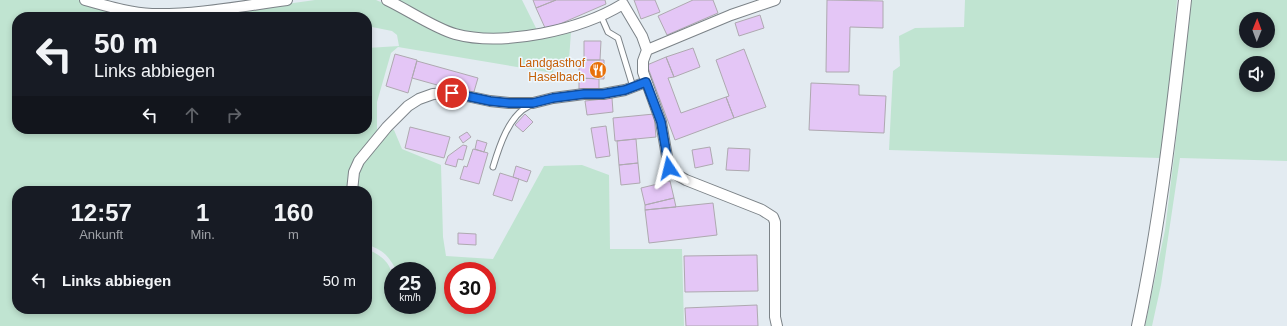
<!DOCTYPE html>
<html lang="de">
<head>
<meta charset="utf-8">
<style>
	:root { --surface:#171b24; --page:#242831; --text:#f1f3f6; --muted:#9ea1a6 }
	body { margin:0; font-family:Arial,sans-serif; background:var(--page); color:var(--text); height:100vh; display:flex; flex-direction:column; font-size:15px; white-space:nowrap }
	* { box-sizing:border-box; margin:0 }
	p { font-size:13px; color:var(--muted) }
	.icon { flex:none; width:22px; height:22px; fill:none; stroke:currentColor; stroke-width:2; stroke-linecap:round; stroke-linejoin:round }
	.map { position:relative; flex:1; overflow:hidden }
	.details { position:absolute; left:12px; top:186px; width:360px; height:128px; display:flex; flex-direction:column; background:var(--surface); border-radius:16px; box-shadow:0 2px 6px #0003 }
	.details>* { flex:none }
	.guide { position:absolute; left:12px; top:12px; width:360px; height:122px; border-radius:16px; box-shadow:0 2px 6px #0003; background:#171b24; color:var(--text); overflow:hidden }
	.needle { width:26px; rotate:1deg }
	.tools { position:absolute; left:1239px; top:12px; display:grid; gap:8px }
	.tools a { display:grid; place-items:center; width:36px; height:36px; border-radius:50%; background:var(--surface); box-shadow:0 2px 6px #0003; font-size:20px }
	.speed { position:absolute; left:384px; top:262px; display:flex; gap:8px; font-size:20px; font-weight:700; text-align:center }
	.speed>* { display:grid; place-content:center; width:52px; height:52px; border-radius:50%; background:var(--surface); box-shadow:0 2px 6px #0003; line-height:1 }
	.speed small { font-size:10px; font-weight:400 }
	.speed .limit { border:6px solid #d22; background:#fff; color:#111 }
	.pin { position:absolute; display:grid; place-items:center; width:34px; height:34px; color:#fff; margin:-17px; border:2px solid #fff; border-radius:50%; box-shadow:0 1px 4px #0007 }
	.me { position:absolute; width:44px; margin:-22px; rotate:350deg; stroke-linejoin:round; filter:drop-shadow(0 0 3px #0008) }
	.turn { display:flex; align-items:center; gap:14px; height:84px; padding:0 16px; font-size:18px }
	.turn .icon { width:52px; height:52px; stroke-width:2.5 }
	.turn b { display:block; font-size:28px; line-height:34px }
	.lanes { display:flex; align-items:center; height:38px; padding:0 16px; background:#0003; justify-content:center; gap:20px; direction:ltr }
	.lanes .off { opacity:.35 }
	.eta { display:flex; justify-content:space-evenly; align-items:center; height:68px; text-align:center }
	.eta b { font-size:24px; font-weight:700; line-height:28px }
	ul { padding:0; list-style:none }
	li { display:flex; align-items:center; gap:12px; height:52px; padding:0 16px }
	li div { flex:1 }
	li b { display:block; font-size:15px }
	li em { font-style:normal }
	.map>svg:first-child { display:block }
	.green { fill:#c0e4d1; fill-rule:evenodd }
	.building { fill:#e4c6f6; stroke:#aea9b0 }
	.lines { fill:none; stroke-linecap:round; stroke-linejoin:round }
	.service-casing { stroke:#7c8388; stroke-width:7 }
	.minor-casing { stroke:#7c8388; stroke-width:12 }
	.tertiary-casing { stroke:#7c8388; stroke-width:14 }
	.service { stroke:#fff; stroke-width:5 }
	.minor { stroke:#fff; stroke-width:10 }
	.tertiary { stroke:#fff; stroke-width:12 }
	.route-casing { stroke:#114b97; stroke-width:10 }
	.route { stroke:#1a73e8; stroke-width:7 }
	.labels { text-anchor:middle; dominant-baseline:central; stroke-width:3; stroke-linejoin:round; paint-order:stroke }
	.food-label { font-size:12px; fill:#c56008; stroke:#f0f8fe; text-anchor:end }
</style>
</head>
<body>
<div class="map">
<svg width="1287" height="326" viewBox="0 0 1287 326">
	<rect width="100%" height="100%" fill="#e3ebf1"/>
	<path class="green" d="M0 0H78L107 10 139 17H17V129H367V48L399 46 397 35 392 31 367 26V17H182L208 15 315 0H376L411 15 448 35 473 40 505 42 542 39 571 32 569 60 554 67 553 73 398 47 391 53 377 102V132L355 163 351 180V191H17V309H367V249C397 262 393 277 393 305H427V271H397C387 254 385 252 367 244V191H355L357 170 363 160 386 130H394L402 149 441 165 443 237 446 256 493 259 544 166 582 165 609 175 610 249H682L684 326H0ZM453 271H487V305H453Z
		M398 0H522L537 30 502 36 458 31 434 20Z
		M965 0H1177L1172 61 1160 158 889 150 893 71 900 66 899 36 915 28 964 27Z
		M1191 0H1287V161L1180 158 1161 285 1152 326H1145L1165 230 1174 157ZM1246 19H1268V41H1246ZM1246 63H1268V85H1246Z"/>
	<path class="building" d="M533 0H556L536 8Z
		M556 0H605L606 4 546 30 536 8Z
		M634 0H655L660 12 641 19Z
		M693 0H713L718 13 667 35 658 16Z
		M827 0 883 1V28L850 27 849 72H826Z
		M760 15 764 28 739 36 735 23Z
		M584 41H601L600 60H584Z
		M693 48 700 67 674 77 666 57Z
		M744 49 766 107 734 118 726 97 729 96 716 60Z
		M395 54 417 60 408 93 386 86Z
		M666 57 674 77 668 78 681 113 726 97 734 118 675 140 647 65Z
		M579 60H604V79L579 78Z
		M417 61 478 78 473 95 412 78Z
		M579 78 599 79V89H579Z
		M811 83 859 85V95L886 96 884 133 809 130Z
		M612 98 613 112 587 115 585 101Z
		M525 114 533 122 523 132 515 125Z
		M654 114 656 137 615 141 613 118Z
		M606 126 610 156 596 158 591 128Z
		M410 127 450 137 444 158 405 148Z
		M467 132 471 137 463 143 459 137Z
		M636 139 638 163 619 165 617 141Z
		M477 140 487 143 484 152 475 149Z
		M463 145 467 146 463 160 458 159 456 167 445 164 448 156Z
		M710 147 713 164 695 168 692 150Z
		M728 148 750 149 749 171 726 170Z
		M473 149 488 153 479 184 460 179 464 166 467 167Z
		M638 163 640 183 621 185 619 165Z
		M516 166 531 171 527 182 513 177Z
		M500 173 519 179 512 201 493 195Z
		M670 181 674 198 645 205 641 188Z
		M674 198 676 207 645 210V205Z
		M713 203 717 235 649 243 645 210Z
		M458 233 476 234V245L458 244Z
		M757 255 758 291 685 292 684 256Z
		M757 305 758 326H686L685 308Z"/>
	<g class="lines">
		<g class="service-casing">
			<path id="service" d="M601 16 608 32 618 38 633 87
				M493 167C499 147 509 115 529 106"/>
		</g>
		<g class="minor-casing">
			<path id="minor" d="M85 0C107 6 129 13 152 14 197 15 242 6 287 0
				M387 0C408 10 434 28 455 34 503 47 581 30 623 4L642 36 647 50
				M775 0 731 15 647 50 643 61V72L661 122 669 168 672 172 686 180 762 210 773 217 775 222V317L777 326
				M352 191 354 172 359 161 387 127 408 106 419 99 433 94 452 93 490 101 509 103H533L553 98 584 94H603L625 90 646 82"/>
		</g>
		<g class="tertiary-casing">
			<path id="tertiary" d="M1138 326C1161 218 1173 109 1185 0"/>
		</g>
		<use href="#service" class="service"/>
		<use href="#minor" class="minor"/>
		<use href="#tertiary" class="tertiary"/>
	</g>
	<g class="lines">
		<g class="route-casing">
			<path id="route" d="M452 93 490 101 509 103H533L553 98 584 94H603L625 90 646 82 661 122 669 168"/>
		</g>
		<use href="#route" class="route"/>
	</g>
	<defs>
		<g id="restaurant-disc" transform="scale(0.9)"><circle r="9.5" fill="#e8710a" stroke="#f0f8fe"/><path d="M-5-6h1v4h1v-4h1v4h1v-4h1v5L-1.5 .5V6h-2V.5L-5-1ZM5-6V6H3V1.5H1.5Q1.5-4 5-6Z" fill="#fff"/></g>
	</defs>
	<g fill-rule="evenodd">
		<use href="#restaurant-disc" x="598" y="70"/>
	</g>
	<g class="labels">
		<g class="food-label">
			<text x="585" y="63">Landgasthof<tspan x="585" dy="14">Haselbach</tspan></text>
		</g>
	</g>
</svg>
<div class="tools">
<a><svg class="needle" viewBox="-14 -14 28 28"><path d="M0-13l5 13h-10z" fill="#e53935"/><path d="M0 13l5-13h-10z" fill="#9ea1a6"/></svg></a>
<a><svg class="icon" aria-label="sound" viewBox="0 0 24 24"><path d="M4 9h4l5-4v14l-5-4H4zM17 9q2 3 0 6"/></svg></a>
</div>
<div class="speed"><div>25<small>km/h</small></div><div class="limit">30</div></div>
<div class="pin" style="left:452px;top:93px;background:#d93025"><svg class="icon" aria-label="arrive" viewBox="0 0 24 24"><path d="M6 21V4h12l-3 4 3 4H6"/></svg></div>
<svg class="me" style="left:669px;top:168px" viewBox="-20 -20 40 40"><path d="M0-17L14 15 0 8-14 15z" fill="#1a73e8" stroke="#fff" stroke-width="4"/></svg>
<div class="guide">
<div class="turn"><svg class="icon" aria-label="left" viewBox="0 0 24 24"><path d="M17 20v-9H6M10 6l-5 5 5 5"/></svg><div><b>50 m</b>Links abbiegen</div></div>
<div class="lanes"><svg class="icon" aria-label="left" viewBox="0 0 24 24"><path d="M17 20v-9H6M10 6l-5 5 5 5"/></svg><svg class="icon off" aria-label="ahead" viewBox="0 0 24 24"><path d="M12 20V5M6 11l6-6 6 6"/></svg><svg class="icon off" aria-label="right" viewBox="0 0 24 24"><path d="M7 20v-9h11M14 6l5 5-5 5"/></svg></div>
</div>
<section class="details">
<div class="eta">
<div><b>12:57</b><p>Ankunft</p></div>
<div><b>1</b><p>Min.</p></div>
<div><b>160</b><p>m</p></div>
</div>
<ul>
<li><svg class="icon" aria-label="left" viewBox="0 0 24 24"><path d="M17 20v-9H6M10 6l-5 5 5 5"/></svg><div><b>Links abbiegen</b></div><em>50 m</em></li>
</ul>
</section>
</div>
</body>
</html>
